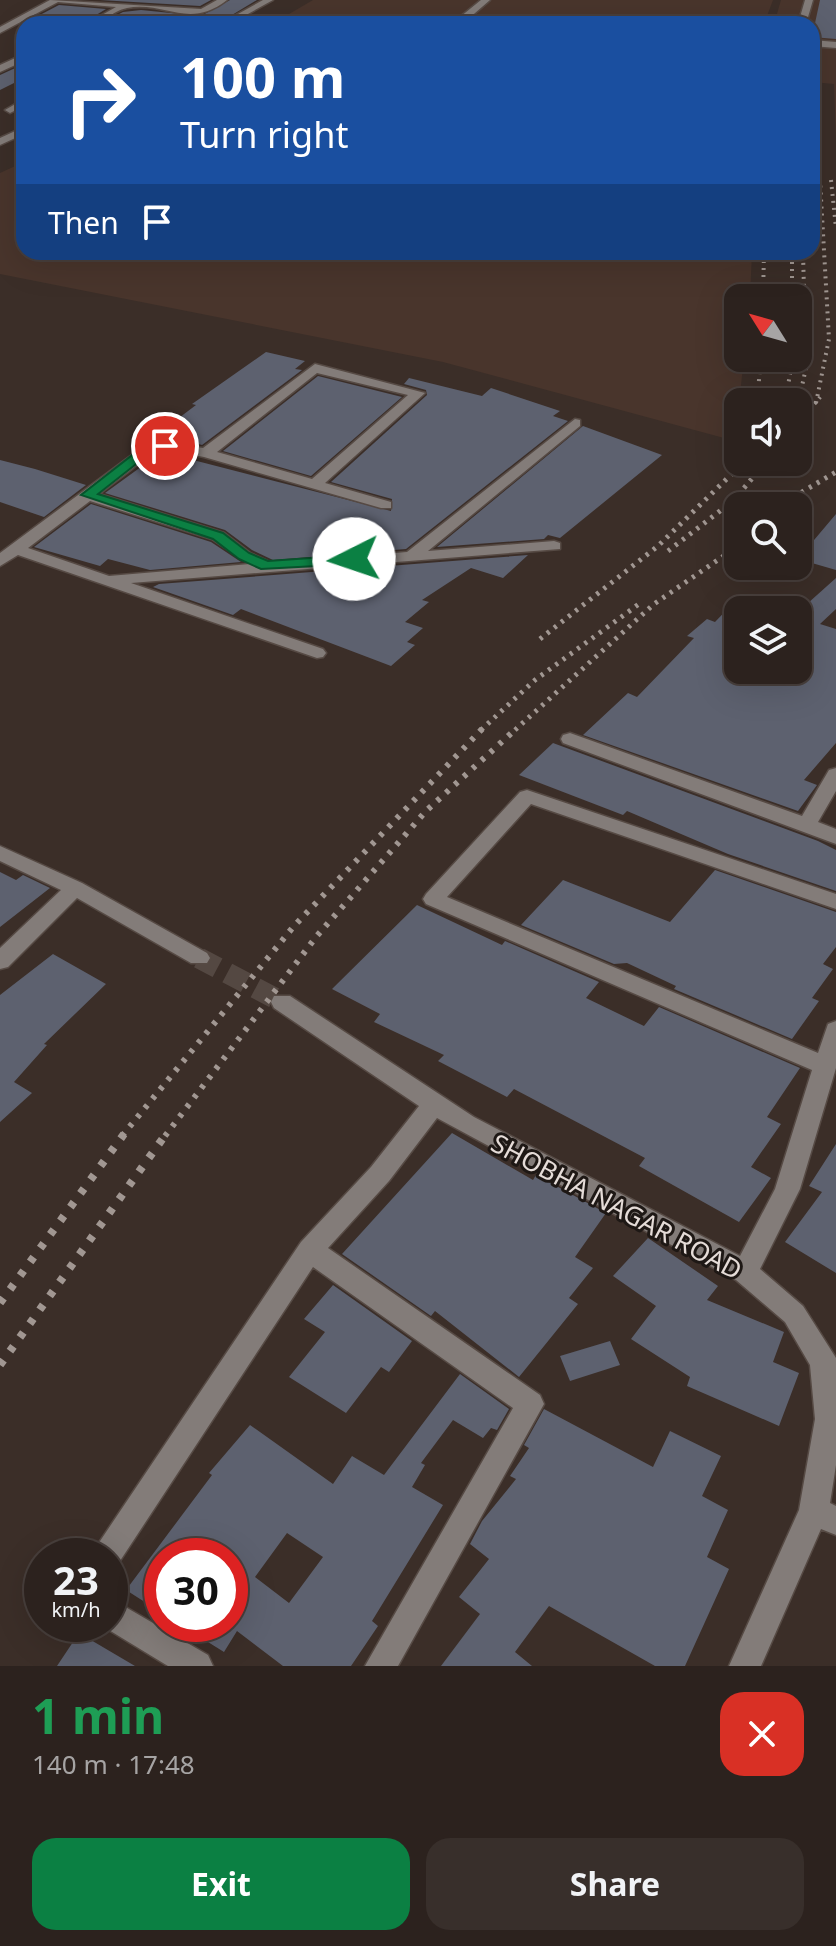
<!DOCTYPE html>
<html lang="en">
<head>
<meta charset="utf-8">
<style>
	:root { --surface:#2c221e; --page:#382f2b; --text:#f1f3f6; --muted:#a6a4a4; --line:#483f3c; --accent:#0b8043 }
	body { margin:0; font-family:"Noto Sans",sans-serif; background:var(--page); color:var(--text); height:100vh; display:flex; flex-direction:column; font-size:30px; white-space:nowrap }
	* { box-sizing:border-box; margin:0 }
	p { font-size:26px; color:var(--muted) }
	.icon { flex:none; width:44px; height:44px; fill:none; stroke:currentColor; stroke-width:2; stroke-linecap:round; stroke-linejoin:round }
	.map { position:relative; height:1666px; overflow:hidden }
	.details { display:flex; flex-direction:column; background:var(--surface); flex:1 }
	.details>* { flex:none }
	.banner { position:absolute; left:16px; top:16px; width:804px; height:244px; border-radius:24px; box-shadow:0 8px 32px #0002,0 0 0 2px var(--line); background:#1a4fa0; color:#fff; overflow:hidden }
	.needle { width:52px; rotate:307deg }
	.buttons { position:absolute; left:724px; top:284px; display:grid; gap:16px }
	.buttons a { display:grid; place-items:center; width:88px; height:88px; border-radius:16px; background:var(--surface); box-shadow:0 8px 32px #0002,0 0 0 2px var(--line); font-size:40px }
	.speed { position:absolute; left:24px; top:1538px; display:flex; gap:16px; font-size:40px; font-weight:700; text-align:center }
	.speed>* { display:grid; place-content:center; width:104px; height:104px; border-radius:50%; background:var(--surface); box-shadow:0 8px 32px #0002,0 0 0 2px var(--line); line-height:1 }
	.speed small { font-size:20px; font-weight:400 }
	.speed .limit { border:12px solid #d22; background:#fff; color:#111 }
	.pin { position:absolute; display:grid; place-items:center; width:68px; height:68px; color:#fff; margin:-34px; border:4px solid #fff; border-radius:50%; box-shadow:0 2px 8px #0007 }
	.me { position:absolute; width:88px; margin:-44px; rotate:266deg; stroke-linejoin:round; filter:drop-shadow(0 0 6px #0008) }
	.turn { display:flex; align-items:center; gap:28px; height:168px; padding:0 32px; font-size:36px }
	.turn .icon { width:104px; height:104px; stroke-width:2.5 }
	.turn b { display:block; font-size:56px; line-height:68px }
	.then { display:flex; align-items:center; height:76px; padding:0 32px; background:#0003; gap:16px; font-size:30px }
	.round { display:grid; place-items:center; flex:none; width:84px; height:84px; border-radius:24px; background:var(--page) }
	.head { display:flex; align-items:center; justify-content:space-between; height:136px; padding:0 32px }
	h1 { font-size:48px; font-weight:700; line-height:60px; color:#1e9e55 }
	.action { display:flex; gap:16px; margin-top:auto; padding:16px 32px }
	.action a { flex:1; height:92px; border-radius:24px; background:var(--accent); color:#fff; font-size:32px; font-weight:700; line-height:92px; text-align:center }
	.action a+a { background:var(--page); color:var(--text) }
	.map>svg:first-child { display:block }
	.built { fill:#49352c }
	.building { fill:#5d616f; fill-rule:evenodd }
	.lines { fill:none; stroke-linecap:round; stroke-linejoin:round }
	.minor-tunnel { stroke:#544842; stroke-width:21; stroke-dasharray:21 11; stroke-linecap:butt }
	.minor-casing { stroke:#564a44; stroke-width:3 }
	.minor { fill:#837c79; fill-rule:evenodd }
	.rail-far4 { stroke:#a19792; stroke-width:3; stroke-dasharray:2 4; stroke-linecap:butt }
	.rail-far3 { stroke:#a19792; stroke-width:4; stroke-dasharray:2 5; stroke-linecap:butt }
	.rail-far2 { stroke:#a19792; stroke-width:5; stroke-dasharray:3 6; stroke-linecap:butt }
	.rail-far1 { stroke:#a19792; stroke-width:6; stroke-dasharray:4 8; stroke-linecap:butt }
	.rail { stroke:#a19792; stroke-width:8; stroke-dasharray:6 11; stroke-linecap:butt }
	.route { fill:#0b8043; stroke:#07532c; stroke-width:2 }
	.labels { text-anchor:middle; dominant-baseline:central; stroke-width:6; stroke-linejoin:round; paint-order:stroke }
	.near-street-label { font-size:26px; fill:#e5dcd8; stroke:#1e1815 }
</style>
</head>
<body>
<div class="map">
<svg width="836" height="1666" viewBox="0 0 836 1666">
	<rect width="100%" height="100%" fill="#3b2e28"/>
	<path class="built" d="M313 0H773L764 24H272Z
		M781 0H836V140L834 84 812 82V24H774Z
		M24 162V252H752L750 298H738V358H744L737 421 724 438 443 362 0 274V173Z"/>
	<path class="building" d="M100 0H211L200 6Z
		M230 0H257L217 24H100L123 12 141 10 201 16Z
		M820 0H836V39L812 37Z
		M57 6 59 5 106 9 83 23 38 16Z
		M24 64V78L0 90V75Z
		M266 352 305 361 295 369 302 370 202 445 159 433 196 405 192 404Z
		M318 376 402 397 311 476 223 451Z
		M409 378 482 396 491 388 560 411 553 416 568 421 406 549 273 560 252 550 225 530 105 493 156 456 166 453 391 511 392 499 331 482 427 395 426 390 404 384Z
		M583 426 662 455 560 538 548 535 544 539 437 547Z
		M0 460 35 469 86 485 44 517 0 502Z
		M91 504 211 542 241 562 150 570 108 559 100 566 34 547Z
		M836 514V570L798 559Z
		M528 555 503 578 471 568 422 600 429 602 405 622 423 628 407 642 415 645 391 666 241 609 233 615 153 587 159 584Z
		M836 578V609L820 624 836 629V743L804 780 817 785 798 811 583 735 628 693 637 697 694 638 687 636 707 619 715 622 738 598V670H780L798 676V612Z
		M553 743 818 841 836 850V891L728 854 627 811 623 815 519 775Z
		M715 870 836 912V947L823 964 833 969 812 998 819 1001 792 1039 674 989 676 986 627 963 614 964 521 925 563 880 670 922Z
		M0 872 16 880 23 875 50 888 0 927Z
		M417 905 502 945 505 941 599 982 586 998 644 1026 659 1007 800 1068 767 1117 781 1124 751 1167 771 1178 739 1222 639 1166 645 1158 514 1089 507 1097 438 1061 444 1055 374 1022 380 1014 332 989Z
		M53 954 106 984 44 1044 47 1045 14 1082 32 1093 0 1122V995Z
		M452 1133 533 1180 536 1175 606 1213 575 1257 593 1268 569 1298 578 1304 519 1377 435 1311 431 1316 342 1254Z
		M836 1144V1273L785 1242 822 1192 809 1186Z
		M648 1238 718 1286 707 1300 784 1332 773 1362 799 1373 779 1426 687 1386 690 1377 631 1339 656 1306 613 1276Z
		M333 1285 412 1341 389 1372 381 1367 346 1413 289 1377 325 1332 304 1319Z
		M610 1341 620 1365 570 1381 560 1356Z
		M460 1374 509 1409 497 1430 491 1428 483 1438 453 1420 421 1463 425 1465 412 1487 443 1505 372 1621 378 1626 351 1666H283L237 1631 224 1652 179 1624H230V1556H162V1613L126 1590 212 1475 209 1473 250 1425 333 1484 352 1456 384 1475ZM287 1533 323 1557 289 1603 255 1577Z
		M544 1409 653 1467 670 1431 721 1456 702 1496 728 1510 707 1557 729 1569 685 1666H655L549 1606 515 1652 532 1666H441L480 1614 459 1597 489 1559 470 1544 482 1521 516 1479 510 1476 529 1448 524 1445Z
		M79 1633 135 1666H57Z"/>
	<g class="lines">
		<path class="minor-tunnel" d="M199 958 282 1002"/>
		<g class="minor-casing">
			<path id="minor" d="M50 0 201 9 217 0H227C189 30 165 1 127 8 112 11 103 24 86 24L116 7 58 2 0 33V27Z
				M263 0H273L230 24H220Z
				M481 0H490L467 20V24H459L460 17Z
				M805 0H813L806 24H798Z
				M812 40 836 42V48L812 46Z
				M24 54V61L0 72V65Z
				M24 99V106L10 113 5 110Z
				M24 127V134L0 145V138Z
				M315 364 425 393 325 483 391 502V508H381L204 457 166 450 150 455 99 494 224 533 250 553 272 563 407 552 575 419 580 420V426L428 551 554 541 560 543V549L131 583 323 649 326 653 323 657 317 658 18 555 0 566V553L140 449 165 442 203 448ZM317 373 408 395 312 479 217 452ZM90 501 212 539 250 564 109 576 28 548Z
				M570 733 802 816 829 770 836 768V791L818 822 836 829V844L563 743 561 739 563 735Z
				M527 790 836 894V909L531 804 447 897 818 1053 828 1024 836 1021V1068L800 1189 760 1269 803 1306 836 1358V1465L830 1503 836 1506V1535L821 1529 761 1666H729L799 1510 815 1419 810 1365 785 1322 736 1280 437 1118 389 1181 328 1248 540 1395 544 1404 398 1666H365L513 1408 313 1267 116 1567 110 1569V1556H90L301 1242 371 1167 419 1106 274 1008 271 1002 274 996H290L474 1117 740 1256 775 1189 812 1070 426 904 423 899 426 894 520 792Z
				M0 846 82 883 207 953 210 958 207 963H191L77 898 8 967 0 969V948L61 890 0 861Z
				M110 1598 208 1655 213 1666H168L99 1624H110Z"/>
		</g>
		<use href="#minor" class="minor"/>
		<path class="rail-far4" d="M814 87 820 182"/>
		<path class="rail-far3" d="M831 180 836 228
			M792 262V298
			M763 298 764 252
			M757 402 761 358
			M785 402 793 358
			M816 403 829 339 820 180
			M798 404 806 368 803 252
			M801 420 821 396"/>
		<path class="rail-far2" d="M798 424 803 418
			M778 506 836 472
			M668 551 733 501 766 462
			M540 639 658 546 744 462
			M481 730 535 680 639 604
			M515 730 654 604 738 546"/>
		<path class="rail-far1" d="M122 1136 294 926 483 728
			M165 1136 316 937 426 811 517 728"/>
		<path class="rail" d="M0 1303 124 1134
			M0 1365 166 1134"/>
	</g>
	<path class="route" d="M165 442 171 446 169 449 149 454 98 494 223 533 249 553 268 561 354 555 362 559 354 564 261 569 239 559 213 539 81 495 140 449Z"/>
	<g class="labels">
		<g class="near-street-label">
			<text transform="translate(617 1206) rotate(28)">SHOBHA NAGAR ROAD</text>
		</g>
	</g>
</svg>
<div class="buttons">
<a><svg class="needle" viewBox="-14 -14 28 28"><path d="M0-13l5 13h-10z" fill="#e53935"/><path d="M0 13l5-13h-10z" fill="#a6a4a4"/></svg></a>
<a><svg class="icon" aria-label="sound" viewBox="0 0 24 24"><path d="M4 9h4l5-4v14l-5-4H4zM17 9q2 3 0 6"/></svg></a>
<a><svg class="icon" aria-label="search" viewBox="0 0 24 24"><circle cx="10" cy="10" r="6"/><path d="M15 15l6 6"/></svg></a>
<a><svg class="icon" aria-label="layers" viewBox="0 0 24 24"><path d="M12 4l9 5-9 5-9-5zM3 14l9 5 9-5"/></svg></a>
</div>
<div class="speed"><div>23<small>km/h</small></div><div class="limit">30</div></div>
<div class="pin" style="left:165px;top:446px;background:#d93025"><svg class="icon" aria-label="arrive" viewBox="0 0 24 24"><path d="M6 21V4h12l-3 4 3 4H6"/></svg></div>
<svg class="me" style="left:354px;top:559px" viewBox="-20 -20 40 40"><circle r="19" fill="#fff"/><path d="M0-13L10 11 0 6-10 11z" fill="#0b8043"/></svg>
<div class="banner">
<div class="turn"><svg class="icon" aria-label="right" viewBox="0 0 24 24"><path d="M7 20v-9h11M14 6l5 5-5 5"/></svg><div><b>100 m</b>Turn right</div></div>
<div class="then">Then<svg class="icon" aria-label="arrive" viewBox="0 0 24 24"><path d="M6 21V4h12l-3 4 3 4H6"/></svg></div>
</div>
</div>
<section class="details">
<div class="head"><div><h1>1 min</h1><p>140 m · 17:48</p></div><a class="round" style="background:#d93025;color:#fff"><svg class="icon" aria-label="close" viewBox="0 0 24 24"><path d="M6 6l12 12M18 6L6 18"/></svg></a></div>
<div class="action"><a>Exit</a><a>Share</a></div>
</section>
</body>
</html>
